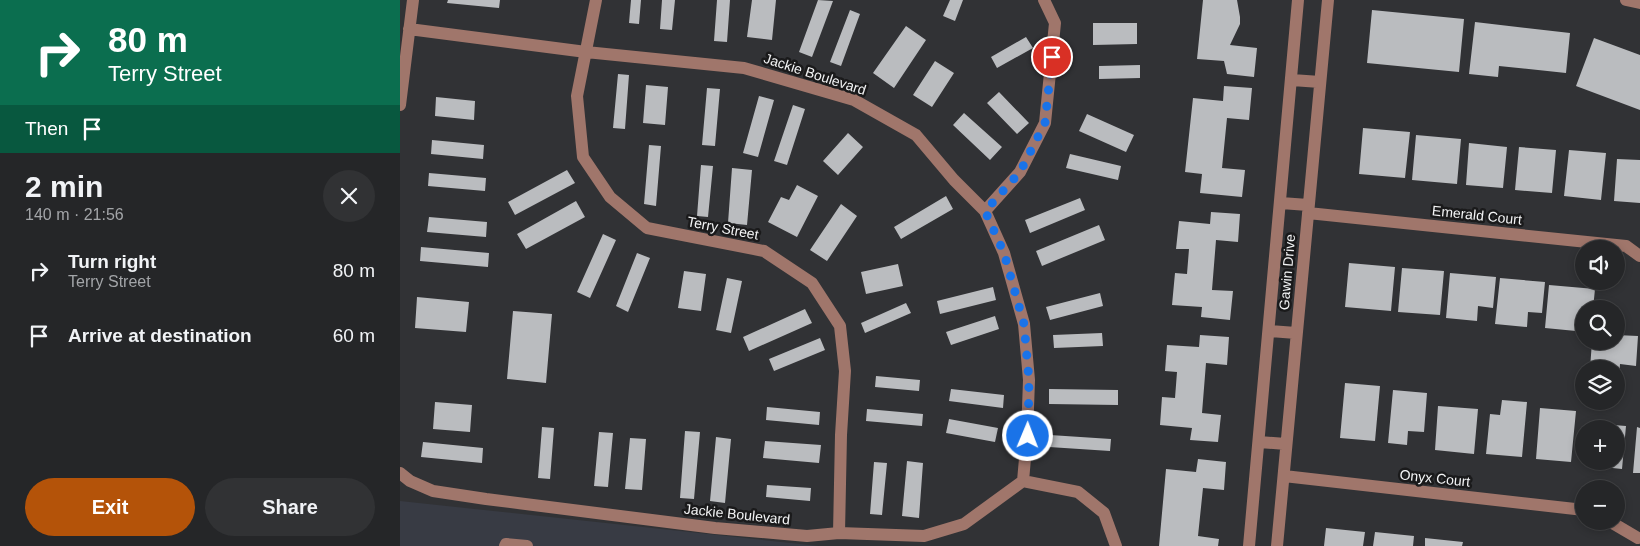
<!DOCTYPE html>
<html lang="en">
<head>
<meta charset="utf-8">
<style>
	:root { --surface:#252628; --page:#313234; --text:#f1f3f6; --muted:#a3a5a8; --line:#424345; --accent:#b45309 }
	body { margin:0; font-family:Helvetica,sans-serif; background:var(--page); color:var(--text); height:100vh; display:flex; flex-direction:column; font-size:19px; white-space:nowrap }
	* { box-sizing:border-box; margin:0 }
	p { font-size:16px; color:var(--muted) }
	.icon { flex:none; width:28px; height:28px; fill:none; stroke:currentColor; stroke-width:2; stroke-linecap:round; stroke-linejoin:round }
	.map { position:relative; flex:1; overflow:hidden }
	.drawer { display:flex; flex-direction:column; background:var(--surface); width:400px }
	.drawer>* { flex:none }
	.hud { background:#0b6e4f; color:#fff; overflow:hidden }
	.controls { position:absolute; left:1175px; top:240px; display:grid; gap:10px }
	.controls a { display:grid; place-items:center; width:50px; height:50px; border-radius:50%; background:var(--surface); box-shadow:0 2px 8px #0003,0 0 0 1px var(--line); font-size:25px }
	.pin { position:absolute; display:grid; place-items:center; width:42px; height:42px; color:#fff; margin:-21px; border:2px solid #fff; border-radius:50%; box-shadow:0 1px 5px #0007 }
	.me { position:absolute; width:55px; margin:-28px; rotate:1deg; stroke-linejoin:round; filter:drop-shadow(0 0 4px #0008) }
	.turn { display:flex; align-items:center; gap:18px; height:105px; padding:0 25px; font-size:22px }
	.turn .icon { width:65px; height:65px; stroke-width:2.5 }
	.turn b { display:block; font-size:35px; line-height:42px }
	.then { display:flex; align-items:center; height:48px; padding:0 25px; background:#0003; gap:10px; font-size:19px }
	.round { display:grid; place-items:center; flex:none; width:52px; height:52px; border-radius:26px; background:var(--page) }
	.headline { display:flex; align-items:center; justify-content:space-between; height:85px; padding:0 25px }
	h1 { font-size:30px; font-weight:700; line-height:38px }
	.primary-button { display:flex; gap:10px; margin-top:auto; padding:10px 25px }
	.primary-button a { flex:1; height:58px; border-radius:30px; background:var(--accent); color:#fff; font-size:20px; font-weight:700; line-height:58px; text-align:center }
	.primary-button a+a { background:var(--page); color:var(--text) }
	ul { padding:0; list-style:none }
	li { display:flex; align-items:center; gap:15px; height:65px; padding:0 25px }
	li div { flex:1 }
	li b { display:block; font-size:19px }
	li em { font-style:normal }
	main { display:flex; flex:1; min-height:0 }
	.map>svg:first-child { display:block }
	.built { fill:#383b44 }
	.building { fill:#babcbf }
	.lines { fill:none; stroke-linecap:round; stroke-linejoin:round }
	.minor { stroke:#a0766b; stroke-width:12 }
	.route { stroke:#1a73e8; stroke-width:9; stroke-dasharray:0 16.2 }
	.labels { text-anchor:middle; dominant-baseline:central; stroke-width:5; stroke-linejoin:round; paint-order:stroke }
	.street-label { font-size:14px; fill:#f3f4f5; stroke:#1a1a1b }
</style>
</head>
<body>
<main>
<section class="drawer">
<div class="hud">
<div class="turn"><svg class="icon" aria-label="right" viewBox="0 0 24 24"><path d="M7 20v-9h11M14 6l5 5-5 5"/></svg><div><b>80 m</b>Terry Street</div></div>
<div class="then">Then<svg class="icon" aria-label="arrive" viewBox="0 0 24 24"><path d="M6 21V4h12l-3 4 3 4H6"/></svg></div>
</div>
<div class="headline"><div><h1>2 min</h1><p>140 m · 21:56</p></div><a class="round"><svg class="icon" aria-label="close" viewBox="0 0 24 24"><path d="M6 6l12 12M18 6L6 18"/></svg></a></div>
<ul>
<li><svg class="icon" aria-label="right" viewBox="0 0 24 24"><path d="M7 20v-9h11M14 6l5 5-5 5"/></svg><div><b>Turn right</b><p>Terry Street</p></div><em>80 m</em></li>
<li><svg class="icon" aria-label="arrive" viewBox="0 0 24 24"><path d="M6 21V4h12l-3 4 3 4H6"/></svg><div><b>Arrive at destination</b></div><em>60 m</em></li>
</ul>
<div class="primary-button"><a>Exit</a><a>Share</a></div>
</section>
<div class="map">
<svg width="1240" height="546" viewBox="0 0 1240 546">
	<rect width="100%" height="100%" fill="#313235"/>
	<path class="built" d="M0 501 419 546H0Z"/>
	<path class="building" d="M48 0H100L99 8 47 3Z
		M231 0H241L239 24 229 23Z
		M262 0H275L272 30 260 29Z
		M317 0H330L327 42 314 41Z
		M352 0H376L372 40 347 37Z
		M418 0 433 1 412 57 399 52Z
		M550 0H563L555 21 543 16Z
		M803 0H837L840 17V24L830 45 857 48 854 77 827 74 824 61 797 59Z
		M450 10 460 14 441 66 430 62Z
		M972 10 1064 19 1059 72 967 63Z
		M1075 22 1170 33 1166 73 1099 66 1098 77 1069 74Z
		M693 23H737V44L693 45Z
		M506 26 526 40 494 88 473 73Z
		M626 37 633 48 597 68 591 57Z
		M1194 38 1240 55V110L1176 86Z
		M535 61 554 73 532 107 513 95Z
		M740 65V78L699 79V66Z
		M218 74 229 75 225 129 213 128Z
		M246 85 268 87 265 125 243 123Z
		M824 86 852 88 849 120 827 118 822 168 845 170 842 197 800 193 802 174 785 172 793 98 823 101Z
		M307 88 320 89 315 146 302 145Z
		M599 92 629 123 617 134 587 103Z
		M359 96 374 100 358 157 343 153Z
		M36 97 75 101 74 120 35 116Z
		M393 105 405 109 387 165 374 161Z
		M564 113 602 147 590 160 553 125Z
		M687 114 734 135 726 152 679 131Z
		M963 128 1010 132 1005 178 959 174Z
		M448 133 463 147 438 175 423 161Z
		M1016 135 1061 139 1057 184 1012 180Z
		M32 140 84 145 83 159 31 154Z
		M1069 143 1107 147 1103 188 1066 185Z
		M249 145 261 146 256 206 244 204Z
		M1119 147 1156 150 1152 193 1115 190Z
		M1169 150 1206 153 1201 200 1164 196Z
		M670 154 721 166 718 180 666 168Z
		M1217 159 1240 160V203L1214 201Z
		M301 165 313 166 308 217 297 216Z
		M332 168 352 170 347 225 328 223Z
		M167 170 175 183 115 215 108 202Z
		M29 173 86 178 85 191 28 186Z
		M397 185 418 196 397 237 368 222 381 197 389 200Z
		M546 196 553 209 501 239 494 227Z
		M680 198 685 210 630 233 625 220Z
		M176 201 185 217 126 249 117 234Z
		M441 204 457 216 427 261 410 250Z
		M811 212 840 214 838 242 816 240 812 290 833 291 830 320 801 317 802 307 772 305 775 273 787 274 789 249H776L779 221 810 224Z
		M29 217 87 222 86 237 27 232Z
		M699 225 705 240 642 266 636 251Z
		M203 234 216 240 190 298 177 292Z
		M21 247 89 253 88 267 20 261Z
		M237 253 250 258 228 312 216 306Z
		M949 263 995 267 991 311 945 307Z
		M498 264 503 286 466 294 461 272Z
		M1002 268 1044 271 1040 315 998 312Z
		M284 271 306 274 301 311 278 308Z
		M1050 273 1096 277 1093 308 1078 306 1077 321 1046 318Z
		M327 278 342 281 331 333 316 330Z
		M1100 278 1145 282 1142 313 1128 312 1127 327 1095 324Z
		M1149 285 1195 289 1193 309H1184V316L1177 315 1176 331 1145 328Z
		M593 287 596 300 540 314 537 301Z
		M700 293 703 306 650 320 646 307Z
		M17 297 69 302 66 332 15 328Z
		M506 303 511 313 465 333 461 323Z
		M405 309 412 323 349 351 343 337Z
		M113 311 152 314 146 383 107 379Z
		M595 316 599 329 551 345 546 332Z
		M702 333 703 346 654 348 653 335Z
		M800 335 829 337 827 365 806 363 802 413 821 415 818 442 790 440 792 428 760 425 762 397 775 398 777 372 765 371 767 345 799 347Z
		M1216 335 1238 336 1236 366 1220 364 1219 378H1216V369H1190L1192 341H1216Z
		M420 338 425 350 374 371 369 359Z
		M476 376 520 380 519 391 475 387Z
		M945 383 980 386 975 441 940 438Z
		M551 389 604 395 603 408 549 401Z
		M649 389 718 390V405L649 404Z
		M993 390 1027 393 1024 432 1008 431 1007 445 988 443Z
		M1102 400 1127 402 1122 457 1086 454 1090 414 1100 415Z
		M35 402 72 405 70 432 33 429Z
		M1038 406 1078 409 1074 454 1035 450Z
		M367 407 420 412 419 425 366 420Z
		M1140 408 1176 411 1171 462 1136 459Z
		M467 409 523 414 522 426 466 421Z
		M549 419 598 428 595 442 546 433Z
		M1188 423 1226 426 1222 469 1184 465V461H1216V429H1187Z
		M142 427 154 428 150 479 138 478Z
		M1237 427 1240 428V473H1233Z
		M285 431 300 432 294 499 280 498Z
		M199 432 213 433 208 487 194 486Z
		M650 435 711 439 710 451 649 447Z
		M316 437 331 439 325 503 310 501Z
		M230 438 246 439 242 490 225 489Z
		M365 441 421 445 419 463 363 458Z
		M23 442 83 448 82 463 21 457Z
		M798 459 826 462 824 490 803 488 798 536 819 539 818 546H759L766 469 796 472Z
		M507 461 523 463 519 518 502 516Z
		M474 462 487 463 482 515 470 514Z
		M367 485 411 488 410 501 366 497Z
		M926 528 965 532 963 546H924Z
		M975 532 1014 536 1013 546H973Z
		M1025 538 1063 542 1062 546H1025Z"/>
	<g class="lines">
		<path class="minor" d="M196 0 177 96 183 157 210 197 247 228 364 251 412 283 440 326 445 371 441 435 439 533
			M1226 0 1240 3
			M9 29 186 52 344 68 454 100 516 135 554 180 585 211 604 253 624 324 629 380 627 436 623 481
			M892 80 920 82
			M0 105 13 0
			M881 203 908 205
			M585 211 620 172 645 123 655 23 644 0
			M908 213 1226 246 1240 256
			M869 331 896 333
			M859 442 886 444
			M0 473 10 481 33 491 86 499 315 528 407 536 439 533 524 536 564 524 623 481 678 492 704 513 716 546
			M884 476 1184 510
			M1209 521 1238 538
			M105 546 106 544 127 546
			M849 546 898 0
			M877 546 928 0"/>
	</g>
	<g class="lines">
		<path class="route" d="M628 436 629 380 624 324 604 253 585 211 620 172 645 123 652 57"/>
	</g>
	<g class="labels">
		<g class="street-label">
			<text transform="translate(415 74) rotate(18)">Jackie Boulevard</text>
			<text transform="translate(1077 215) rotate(6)">Emerald Court</text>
			<text transform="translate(323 228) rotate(11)">Terry Street</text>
			<text transform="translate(887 272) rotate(-85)">Gawin Drive</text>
			<text transform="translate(1035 478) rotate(6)">Onyx Court</text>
			<text transform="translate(337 514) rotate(6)">Jackie Boulevard</text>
		</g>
	</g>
</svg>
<div class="controls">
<a><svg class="icon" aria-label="sound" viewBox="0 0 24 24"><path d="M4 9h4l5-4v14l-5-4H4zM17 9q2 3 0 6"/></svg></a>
<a><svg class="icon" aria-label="search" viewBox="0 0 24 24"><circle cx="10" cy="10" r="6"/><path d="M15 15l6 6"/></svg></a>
<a><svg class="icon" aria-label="layers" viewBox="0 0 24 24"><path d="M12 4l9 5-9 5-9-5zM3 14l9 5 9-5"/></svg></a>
<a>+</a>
<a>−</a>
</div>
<div class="pin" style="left:652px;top:57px;background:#d93025"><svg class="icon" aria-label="arrive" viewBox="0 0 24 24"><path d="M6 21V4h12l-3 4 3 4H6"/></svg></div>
<svg class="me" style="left:628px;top:436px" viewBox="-20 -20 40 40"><circle r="17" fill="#1a73e8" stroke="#fff" stroke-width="3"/><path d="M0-11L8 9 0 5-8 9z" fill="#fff"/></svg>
</div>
</main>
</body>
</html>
